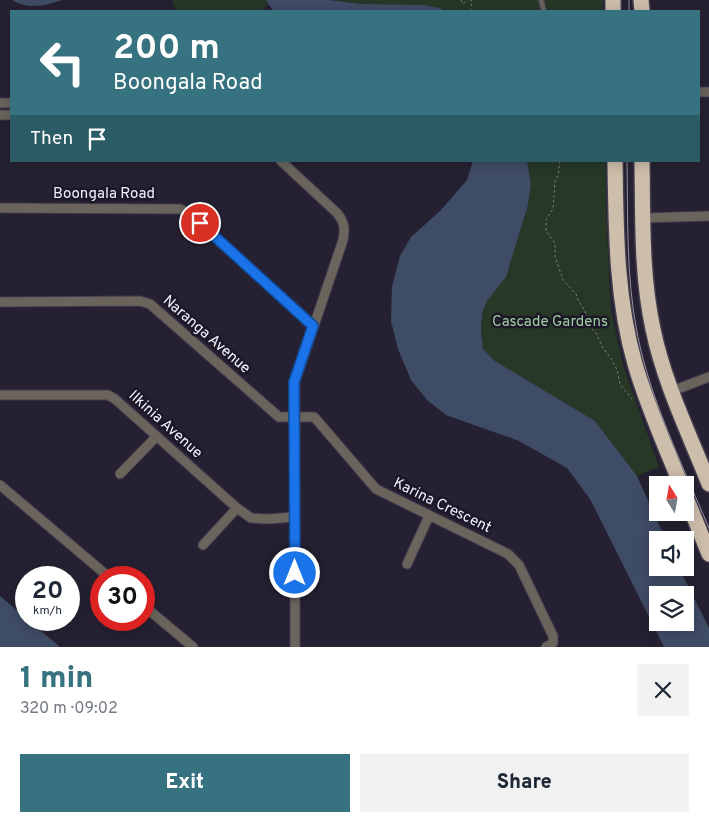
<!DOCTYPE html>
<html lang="en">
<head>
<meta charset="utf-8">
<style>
	:root { --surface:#fff; --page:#f2f2f3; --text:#1f2937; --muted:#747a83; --accent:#36727f }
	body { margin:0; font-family:Overpass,sans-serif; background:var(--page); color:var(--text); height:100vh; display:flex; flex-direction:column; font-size:19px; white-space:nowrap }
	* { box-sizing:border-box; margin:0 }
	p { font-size:16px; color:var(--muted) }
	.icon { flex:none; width:28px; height:28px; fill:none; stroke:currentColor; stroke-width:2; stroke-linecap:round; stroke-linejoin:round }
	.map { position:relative; height:647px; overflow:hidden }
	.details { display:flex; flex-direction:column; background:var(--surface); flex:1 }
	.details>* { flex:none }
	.guide { position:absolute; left:10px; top:10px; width:690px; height:152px; border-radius:0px; box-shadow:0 2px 12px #0003; background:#36727f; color:#fff; overflow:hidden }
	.needle { width:32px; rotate:349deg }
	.buttons { position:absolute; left:649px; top:476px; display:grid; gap:10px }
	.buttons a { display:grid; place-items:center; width:45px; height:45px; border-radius:0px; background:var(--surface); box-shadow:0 2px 12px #0003; font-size:25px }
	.speed { position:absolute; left:15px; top:566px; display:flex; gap:10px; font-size:25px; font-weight:700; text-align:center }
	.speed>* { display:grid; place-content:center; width:65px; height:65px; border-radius:50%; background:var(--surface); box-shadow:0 2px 12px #0003; line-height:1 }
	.speed small { font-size:12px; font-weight:400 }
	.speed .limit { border:8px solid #d22; background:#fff; color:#111 }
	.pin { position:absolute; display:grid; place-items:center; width:42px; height:42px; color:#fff; margin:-21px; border:2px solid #fff; border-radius:50%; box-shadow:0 1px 5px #0007 }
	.me { position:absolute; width:55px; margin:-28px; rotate:0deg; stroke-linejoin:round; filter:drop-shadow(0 0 4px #0008) }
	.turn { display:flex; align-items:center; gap:18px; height:105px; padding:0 20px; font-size:22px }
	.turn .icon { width:65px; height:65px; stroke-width:2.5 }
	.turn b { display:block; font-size:35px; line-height:42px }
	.then { display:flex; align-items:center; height:48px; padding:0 20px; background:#0003; gap:10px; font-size:19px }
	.round { display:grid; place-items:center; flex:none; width:52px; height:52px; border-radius:0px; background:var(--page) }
	.headline { display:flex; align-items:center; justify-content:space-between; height:85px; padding:0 20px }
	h1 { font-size:30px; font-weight:800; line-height:38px; color:var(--accent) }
	.action { display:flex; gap:10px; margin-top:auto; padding:10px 20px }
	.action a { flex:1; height:58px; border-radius:0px; background:var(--accent); color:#fff; font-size:20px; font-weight:800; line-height:58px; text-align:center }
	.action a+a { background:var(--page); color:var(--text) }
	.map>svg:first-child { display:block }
	.green { fill:#273827 }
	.water { fill:#3f4c65; fill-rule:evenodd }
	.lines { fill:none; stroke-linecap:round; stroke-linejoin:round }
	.lane-casing { stroke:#433e4e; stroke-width:7 }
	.street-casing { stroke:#433e4e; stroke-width:11 }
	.highway-casing { stroke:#433e4e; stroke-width:18 }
	.path { stroke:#7f7b8a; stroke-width:1; stroke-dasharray:2.5 2.5; stroke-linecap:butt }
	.lane { stroke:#6a645d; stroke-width:4.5 }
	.street { stroke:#6a645d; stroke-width:9 }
	.highway { stroke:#cdbeab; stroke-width:15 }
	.tram { stroke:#95919f; stroke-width:1 }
	.route-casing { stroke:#114b97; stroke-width:12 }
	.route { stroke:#1a73e8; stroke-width:9 }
	.labels { text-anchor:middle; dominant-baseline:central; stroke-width:5; stroke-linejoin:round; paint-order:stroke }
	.street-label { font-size:15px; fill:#f4f1fd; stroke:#1d1828 }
	.park-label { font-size:15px; fill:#a0cca2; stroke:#1d1828 }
</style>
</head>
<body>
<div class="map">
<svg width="709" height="647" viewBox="0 0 709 647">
	<rect width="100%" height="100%" fill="#262132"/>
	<path class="green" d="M172 0H266L268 5 260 11H176Z
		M329 0H603V11H444L440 8 361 4Z
		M527 161H605L607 235 611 310 623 365 659 467 637 476 595 421 495 361 483 349 481 332 482 314 487 301 506 277 528 205 531 184Z"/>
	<path class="water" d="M12 0H62C45 6 28 10 12 0Z
		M266 0H329L361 4 424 5 440 8 444 11H273Z
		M473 161H527L531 184 528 205 506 277 487 301 482 314 481 332 483 349 495 361 595 421 637 476 666 540H658V568H679L709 628V647H664L590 499 567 468 519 441 446 415 427 400 411 380 398 349 391 321 392 287 400 256 411 237 440 211 467 180ZM658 595H685V622H658Z
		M0 596 60 647H0Z"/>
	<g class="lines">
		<g class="lane-casing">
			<path id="lane" d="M541 0 544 11"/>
		</g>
		<g class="street-casing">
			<path id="street" d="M699 92H709
				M0 103H11
				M0 115H11
				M281 161 337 213C345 223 345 229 343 240L295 382V647
				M0 208 180 209 188 213 313 325
				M643 218 709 216
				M0 302 140 301 150 304 279 417H314L316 419 376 489 508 554 519 565 553 636V643L546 647
				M672 391 709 377
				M0 395H108L115 399 237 508 251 518 267 519 295 517
				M120 474 156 437
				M0 485 110 578
				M203 545 237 508
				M407 564 429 516
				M144 606 193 647"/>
		</g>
		<g class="highway-casing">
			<path id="highway" d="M613 0V11
				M641 0 642 11
				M615 161C616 230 616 298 635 364 647 406 665 445 681 485
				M642 161C643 217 641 274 653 329 664 383 689 433 709 484
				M685 495 709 554"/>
		</g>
		<path class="path" d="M461 0 463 4 467 0
			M470 11 472 3 471 0
			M560 161 558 176 555 181 553 209 546 220V231L555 243V256L563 280 576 294 578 300 585 311 586 322 596 333 603 348 612 360 617 370 620 384 632 399"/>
		<use href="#lane" class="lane"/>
		<use href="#street" class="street"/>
		<use href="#highway" class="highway"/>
		<path class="tram" d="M629 0V11
			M627 161C628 218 626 276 637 332 650 400 682 464 709 528"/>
	</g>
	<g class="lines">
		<g class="route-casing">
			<path id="route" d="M200 223 313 326 294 382 295 573"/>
		</g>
		<use href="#route" class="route"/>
	</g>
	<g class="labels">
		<g class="street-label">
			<text x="104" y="194">Boongala Road</text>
			<text transform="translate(206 335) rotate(41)">Naranga Avenue</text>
			<text transform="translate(165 425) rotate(42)">Ilkinia Avenue</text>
			<text transform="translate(442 506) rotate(26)">Karina Crescent</text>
		</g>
		<g class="park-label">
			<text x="550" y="322">Cascade Gardens</text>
		</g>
	</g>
</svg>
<div class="buttons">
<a><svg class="needle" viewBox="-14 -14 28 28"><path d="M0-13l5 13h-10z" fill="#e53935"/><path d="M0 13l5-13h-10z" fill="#747a83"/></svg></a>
<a><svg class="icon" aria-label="sound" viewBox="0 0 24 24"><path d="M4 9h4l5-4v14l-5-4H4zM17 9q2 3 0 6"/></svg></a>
<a><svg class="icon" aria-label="layers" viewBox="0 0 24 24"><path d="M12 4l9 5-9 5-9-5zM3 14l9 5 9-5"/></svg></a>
</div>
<div class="speed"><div>20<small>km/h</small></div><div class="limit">30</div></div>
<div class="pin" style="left:200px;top:223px;background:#d93025"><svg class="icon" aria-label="arrive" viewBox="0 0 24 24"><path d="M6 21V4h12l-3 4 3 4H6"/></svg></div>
<svg class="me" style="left:295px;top:573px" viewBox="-20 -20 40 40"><circle r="17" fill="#1a73e8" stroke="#fff" stroke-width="3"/><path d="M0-11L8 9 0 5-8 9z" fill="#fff"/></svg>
<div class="guide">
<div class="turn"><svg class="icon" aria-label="left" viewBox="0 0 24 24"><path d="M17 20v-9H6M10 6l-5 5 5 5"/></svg><div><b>200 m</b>Boongala Road</div></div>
<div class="then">Then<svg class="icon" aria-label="arrive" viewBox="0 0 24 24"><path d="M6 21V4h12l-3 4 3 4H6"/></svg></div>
</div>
</div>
<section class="details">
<div class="headline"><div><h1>1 min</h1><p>320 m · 09:02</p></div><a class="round"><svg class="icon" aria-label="close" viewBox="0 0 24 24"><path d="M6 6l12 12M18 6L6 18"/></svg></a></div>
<div class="action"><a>Exit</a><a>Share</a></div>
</section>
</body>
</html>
